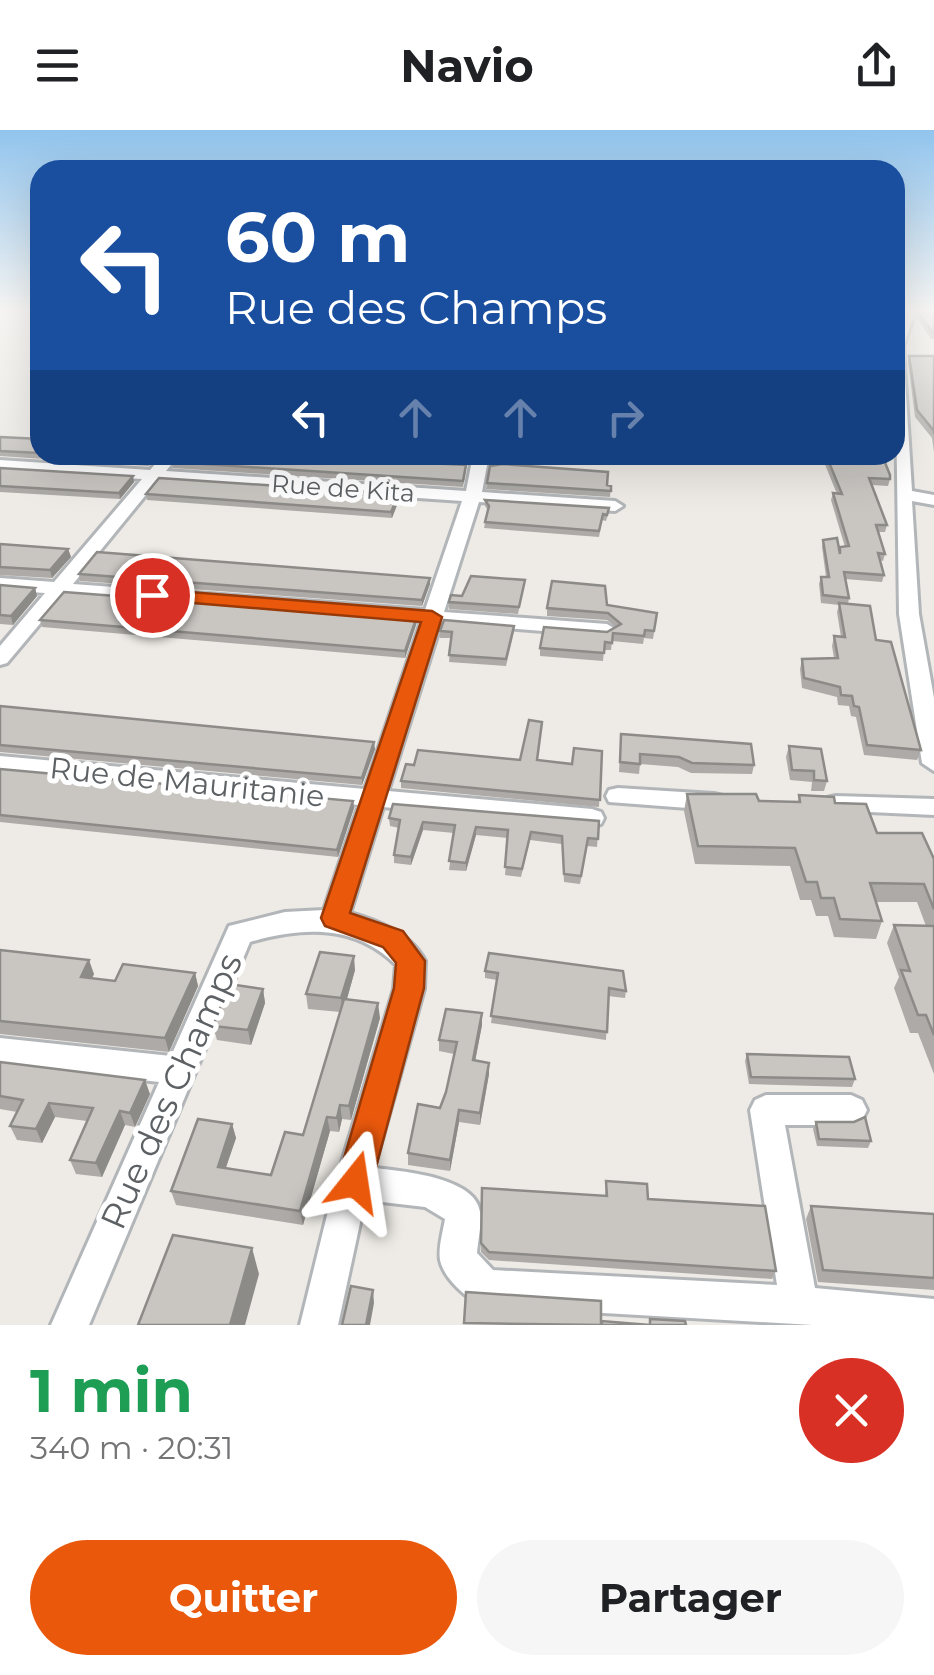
<!DOCTYPE html>
<html lang="fr">
<head>
<meta charset="utf-8">
<style>
	:root { --surface:#fff; --page:#f6f6f6; --text:#202124; --muted:#757577; --accent:#ea580c }
	body { margin:0; font-family:Montserrat,sans-serif; background:var(--page); color:var(--text); height:100vh; display:flex; flex-direction:column; font-size:38px; white-space:nowrap }
	* { box-sizing:border-box; margin:0 }
	p { font-size:32px; color:var(--muted) }
	.icon { flex:none; width:55px; height:55px; fill:none; stroke:currentColor; stroke-width:2; stroke-linecap:round; stroke-linejoin:round }
	.map { position:relative; height:1195px; overflow:hidden }
	.details { display:flex; flex-direction:column; background:var(--surface); flex:1 }
	.details>* { flex:none }
	.hud { position:absolute; left:30px; top:30px; width:875px; height:305px; border-radius:30px; box-shadow:0 10px 40px #0002; background:#1a4fa0; color:#fff; overflow:hidden }
	.pin { position:absolute; display:grid; place-items:center; width:85px; height:85px; color:#fff; margin:-42px; border:5px solid #fff; border-radius:50%; box-shadow:0 2px 10px #0007 }
	.me { position:absolute; width:110px; margin:-55px; rotate:15deg; stroke-linejoin:round; filter:drop-shadow(0 0 8px #0008) }
	.turn { display:flex; align-items:center; gap:35px; height:210px; padding:0 30px; font-size:45px }
	.turn .icon { width:130px; height:130px; stroke-width:2.5 }
	.turn b { display:block; font-size:70px; line-height:85px }
	.lanes { display:flex; align-items:center; height:95px; padding:0 30px; background:#0003; justify-content:center; gap:50px; direction:ltr }
	.lanes .off { opacity:.35 }
	.round { display:grid; place-items:center; flex:none; width:105px; height:105px; border-radius:52px; background:var(--page) }
	.head { display:flex; align-items:center; justify-content:space-between; height:170px; padding:0 30px }
	h1 { font-size:60px; font-weight:700; line-height:75px; color:#1e9e55 }
	.action { display:flex; gap:20px; margin-top:auto; padding:20px 30px }
	.action a { flex:1; height:115px; border-radius:60px; background:var(--accent); color:#fff; font-size:40px; font-weight:700; line-height:115px; text-align:center }
	.action a+a { background:var(--page); color:var(--text) }
	header { display:flex; justify-content:space-between; align-items:center; height:130px; padding:0 30px; background:var(--surface); font-size:45px; font-weight:700 }
	.map>svg:first-child { display:block }
	.lines { fill:none; stroke-linecap:round; stroke-linejoin:round }
	.minor-casing { stroke:#b3b6b9; stroke-width:6 }
	.minor { fill:#fff; fill-rule:evenodd }
	.wall { fill:#adaaa7 }
	.shaded-wall { fill:#8d8b88 }
	.building { fill:#c9c6c2; stroke:#8d8b88; stroke-width:2.5 }
	.route { fill:#ea580c; stroke:#983908; stroke-width:2.5 }
	.labels { text-anchor:middle; dominant-baseline:central; stroke-width:10; stroke-linejoin:round; paint-order:stroke }
	.far-street-label { font-size:25px; fill:#5d6164; stroke:#fff }
	.street-label { font-size:30px; fill:#5d6164; stroke:#fff }
	.near-street-label { font-size:35px; fill:#5d6164; stroke:#fff }
</style>
</head>
<body>
<header><svg class="icon" aria-label="menu" viewBox="0 0 24 24"><path d="M4 6h16M4 12h16M4 18h16"/></svg>Navio<svg class="icon" aria-label="share" viewBox="0 0 24 24"><path d="M12 15V3M7 8l5-5 5 5M5 13v7h14v-7"/></svg></header>
<div class="map">
<svg width="934" height="1195" viewBox="0 0 934 1195">
	<rect width="100%" height="100%" fill="#eeebe6"/>
	<g class="lines">
		<g class="minor-casing">
			<path id="minor" d="M904 179H916L903 217 912 361 934 365V375L912 371 919 484 934 568V641L922 633 899 484 895 205Z
				M163 325H179L166 341 466 361 473 325H489L482 362 615 371 623 376 615 381 479 372 444 482 607 494 617 500 607 506 441 493 388 661 592 679 601 682 604 688 601 694 592 697 383 677 350 783C378 791 411 804 425 831L424 859 374 1038C401 1041 476 1047 480 1082 482 1094 478 1110 477 1123L493 1140 777 1155 750 980 755 970 766 965H851L862 970 867 980 862 990 851 995H785L815 1158 934 1169V1195H813L484 1176C468 1170 444 1149 440 1130 438 1118 443 1101 445 1089L425 1077 365 1070 338 1195H300L331 1069 394 859 396 835C355 794 303 797 250 812L89 1195H51L159 952 0 934V908L171 926 229 796 285 782 324 780 359 675 0 642V626L365 659 421 492 64 465 7 533 0 535V516L45 463 0 460V448L54 452 142 349 0 340V330L150 340ZM158 350 462 371 425 480 73 454Z
				M618 658 714 664 723 666 726 672 723 678 714 680 609 672 606 666 609 660Z
				M836 666 934 669V685L827 680 824 674 827 668Z"/>
		</g>
		<use href="#minor" class="minor"/>
	</g>
	<path class="wall" d="M919 179H934V209H931L917 188Z
		M909 226H934V322L932 308 915 287 908 232Z
		M0 307 40 309V325H159L148 336 0 326Z
		M815 325H882L890 349 888 356 872 355 887 395 885 402H879L885 424 883 431 880 430 884 445 882 452 845 449 849 468 848 474 876 510 921 620 917 630 864 625 856 587 851 586 849 576 838 575 837 567 802 558 800 539 802 529 834 528 832 516 834 506 841 507 837 482 839 475 821 473 819 454 821 447H826L822 417 823 410 839 419 845 417 831 370 833 363 837 364 824 332 817 331Z
		M172 332 466 341 463 357 173 338Z
		M0 338 134 352 120 369 0 362Z
		M487 353 607 355 611 356 610 367 486 359Z
		M146 364H399V370L392 388 147 370Z
		M485 370 609 378 608 384 606 391 602 390 599 407 484 398 488 380 485 376Z
		M0 414 68 419 71 427 52 448 0 445Z
		M79 444 430 454 422 476 80 451Z
		M525 450 518 484 449 479V472L462 466Z
		M0 455 35 458 37 466 13 495 0 494Z
		M607 475 657 483 653 509 644 508 643 514 612 511 611 520H604L603 531 540 526V518L607 502 616 497 607 490 547 486V478Z
		M40 490 416 495 405 528 42 497Z
		M440 501 514 502 506 536 449 532 451 508H440Z
		M0 576 375 619 362 655 0 622Z
		M621 604 754 635 752 644 691 643 678 637 640 634 639 644 619 642Z
		M789 616 827 651 824 661H811L812 652 790 650 786 627Z
		M602 621 599 677 401 658V651L520 630 572 634Z
		M0 639 353 671 354 678 338 727 0 692Z
		M687 664 759 671 798 672 799 665 835 673 877 703 934 729V944L918 903H910L894 858 899 847 887 813 894 795 926 796 917 772H876L882 791 876 809 834 807 828 786H816L811 770H800L790 736 695 734 684 681Z
		M389 688 599 691 597 717 587 716 580 754 564 752 562 714 530 710 521 747 505 745 508 708 476 705 466 741 449 740 454 703 423 700 411 735 394 733V725L399 698 390 696Z
		M0 820 94 844 92 848 115 851 195 843 198 856 169 922 0 904Z
		M355 840 347 869 380 888 351 990 342 989 339 1002 330 1001 303 1095 176 1075 171 1061 232 994 236 1008 226 1038 271 1045 303 1005 340 882 308 879 306 864Z
		M485 841 626 861 625 868 608 866 606 910 491 893 497 850 485 848Z
		M263 859 265 873 251 915 217 910 213 896Z
		M482 883V895L475 931 489 933V944L480 995 459 992 450 1041 408 1035V1023L440 978 446 962 454 924 439 921V910Z
		M747 924 855 949 852 957 749 954 745 931Z
		M0 932 150 964 135 997 125 995 102 1047 76 1044 70 1030 87 991 55 987 42 1013 17 1010 10 996 17 982 0 979Z
		M816 992 871 1011 868 1018 817 1016 813 999Z
		M606 1051 648 1069 776 1141 772 1149 489 1130 481 1122 482 1058 605 1066Z
		M811 1076 934 1084V1160L818 1152 806 1089Z"/>
	<path class="shaded-wall" d="M153 325H159L148 336 147 330Z
		M133 346 134 352 120 369 119 363Z
		M399 364V370L392 388 391 382Z
		M68 419 71 427 52 448 50 440Z
		M430 448V454L422 476V470Z
		M35 458 37 466 13 495 11 486Z
		M416 489V495L405 528V521Z
		M374 612 375 619 362 655V648Z
		M353 671 354 678 338 727 337 720Z
		M423 692V700L411 735V727Z
		M476 697V705L466 741V733Z
		M354 826 355 840 343 883 341 868Z
		M89 830 94 844 86 861 81 847Z
		M195 843 198 856 169 922 165 908Z
		M263 859 265 873 251 915 248 900Z
		M378 873 380 888 351 990 349 976Z
		M482 883V895L473 942V930Z
		M489 933V944L480 995V983Z
		M145 950 150 964 135 997 130 983Z
		M49 973 55 987 42 1013 36 999Z
		M340 975 342 989 339 1002 337 988Z
		M459 980V992L450 1041V1030Z
		M120 981 125 995 102 1047 96 1033Z
		M327 987 330 1001 303 1095 300 1081Z
		M232 994 236 1008 221 1051 218 1037Z
		M252 1118 259 1144 245 1195H230Z
		M373 1160 374 1173 370 1195H366Z"/>
	<path class="building" d="M919 179H934V204L918 182Z
		M909 226H934V304V301L917 280Z
		M0 307 40 309V323L0 321Z
		M67 325H153L147 330Z
		M176 325H279L466 335 463 351 172 332Z
		M824 325H882L890 345V349L869 348 887 395H876L885 424 878 423 884 445 844 442 849 468 823 465 821 447H829L823 410 837 408 840 424V417L849 416 833 363 842 364 826 325Z
		M503 334 608 342 607 355 611 356V361L487 353 490 336Z
		M0 338 133 346 119 363 0 356Z
		M159 348 399 364 391 382 146 364Z
		M485 370 609 378 607 385 603 384 599 401 485 392 489 376Z
		M0 414 68 419 50 440 0 437Z
		M97 422 430 448 422 470 79 444Z
		M471 446 525 450 519 477 449 472 451 465 462 466Z
		M552 451 605 456 607 475 657 483 654 501 645 500 644 506 613 503 612 513 605 512 604 523 540 518 544 497 607 502 621 494 608 483 547 478Z
		M0 455 35 458 11 486 0 485Z
		M64 462 416 489 405 521 40 490Z
		M839 473 870 476 876 510 891 512 921 620 867 615 859 577 854 576 852 566 841 565 840 557 804 548 802 529 838 528 834 506 845 507Z
		M444 490 514 496 506 529 449 525 452 502 440 501Z
		M0 576 374 612 362 648 0 615Z
		M529 590 542 592 537 630 572 634 574 618 602 621 600 670 401 651 406 634 414 635 418 620 520 630Z
		M621 604 751 614 754 635 692 633 679 627 640 624V634L620 632Z
		M789 616 821 619 827 651 814 650V641L792 640Z
		M0 639 353 671 337 720 0 685Z
		M687 664H756L759 671 800 672 799 665 834 667 835 673 866 674 877 703H922L934 729V779L924 754 870 753 882 791 840 789 834 768H821L817 752H806L795 718 698 716Z
		M393 674 599 691 598 709 588 708 581 746 564 744 562 706 531 702 522 739 505 737 508 700 476 697 466 733 449 731 455 695 423 692 411 727 394 725 400 690 389 688Z
		M894 795 934 796V905L926 885H918L901 840 910 841Z
		M0 820 89 830 81 847 115 851 123 834 195 843 165 908 0 891Z
		M320 822 354 826 341 868 306 864Z
		M489 823 623 841 626 861 609 858 607 902 491 886 498 843 485 841Z
		M229 854 263 859 248 900 213 896Z
		M344 869 378 873 349 976 340 975 337 988 327 987 300 1081 171 1061 198 989 232 994 218 1037 271 1045 285 1002 303 1005Z
		M446 879 482 883 473 930 489 933 480 983 459 980 450 1030 408 1023 418 974 440 978 446 962 457 912 439 910Z
		M747 924 849 927 855 949 751 947Z
		M0 932 145 950 130 983 120 981 96 1033 70 1030 93 978 49 973 36 999 10 996 23 970 0 966Z
		M865 987 871 1011 819 1009 816 992H854Z
		M606 1051 647 1054 648 1069 765 1076 776 1141 489 1122 481 1113 482 1058 607 1066Z
		M811 1076 934 1084V1148L823 1140Z
		M173 1105 252 1118 230 1195H138Z
		M351 1156 373 1160 366 1195H342Z
		M466 1162 601 1171V1195L464 1193Z
		M650 1189 685 1191 686 1195H602V1191L650 1195Z"/>
	<linearGradient id="sky" x2="0" y2="1"><stop stop-color="#91c4ed"/><stop offset="0.52" stop-color="#f7f6f4"/><stop offset="1" stop-color="#f7f6f4" stop-opacity="0"/></linearGradient>
	<rect width="934" height="347" fill="url(#sky)"/>
	<path class="route" d="M152 459 432 481 442 487 350 783 403 801 425 831 424 858 372 1052 367 1064 355 1069 343 1064 337 1052 394 858 396 833 383 817 325 796 321 788 421 492 145 469 142 465Z"/>
	<g class="labels">
		<g class="far-street-label">
			<text transform="translate(343 358) rotate(4)">Rue de Kita</text>
		</g>
		<g class="street-label">
			<text transform="translate(187 652) rotate(6)">Rue de Mauritanie</text>
		</g>
		<g class="near-street-label">
			<text transform="translate(171 961) rotate(-66)">Rue des Champs</text>
		</g>
	</g>
</svg>
<div class="pin" style="left:152px;top:465px;background:#d93025"><svg class="icon" aria-label="arrive" viewBox="0 0 24 24"><path d="M6 21V4h12l-3 4 3 4H6"/></svg></div>
<svg class="me" style="left:355px;top:1052px" viewBox="-20 -20 40 40"><path d="M0-17L14 15 0 8-14 15z" fill="#ea580c" stroke="#fff" stroke-width="4"/></svg>
<div class="hud">
<div class="turn"><svg class="icon" aria-label="left" viewBox="0 0 24 24"><path d="M17 20v-9H6M10 6l-5 5 5 5"/></svg><div><b>60 m</b>Rue des Champs</div></div>
<div class="lanes"><svg class="icon" aria-label="left" viewBox="0 0 24 24"><path d="M17 20v-9H6M10 6l-5 5 5 5"/></svg><svg class="icon off" aria-label="ahead" viewBox="0 0 24 24"><path d="M12 20V5M6 11l6-6 6 6"/></svg><svg class="icon off" aria-label="ahead" viewBox="0 0 24 24"><path d="M12 20V5M6 11l6-6 6 6"/></svg><svg class="icon off" aria-label="right" viewBox="0 0 24 24"><path d="M7 20v-9h11M14 6l5 5-5 5"/></svg></div>
</div>
</div>
<section class="details">
<div class="head"><div><h1>1 min</h1><p>340 m · 20:31</p></div><a class="round" style="background:#d93025;color:#fff"><svg class="icon" aria-label="close" viewBox="0 0 24 24"><path d="M6 6l12 12M18 6L6 18"/></svg></a></div>
<div class="action"><a>Quitter</a><a>Partager</a></div>
</section>
</body>
</html>
